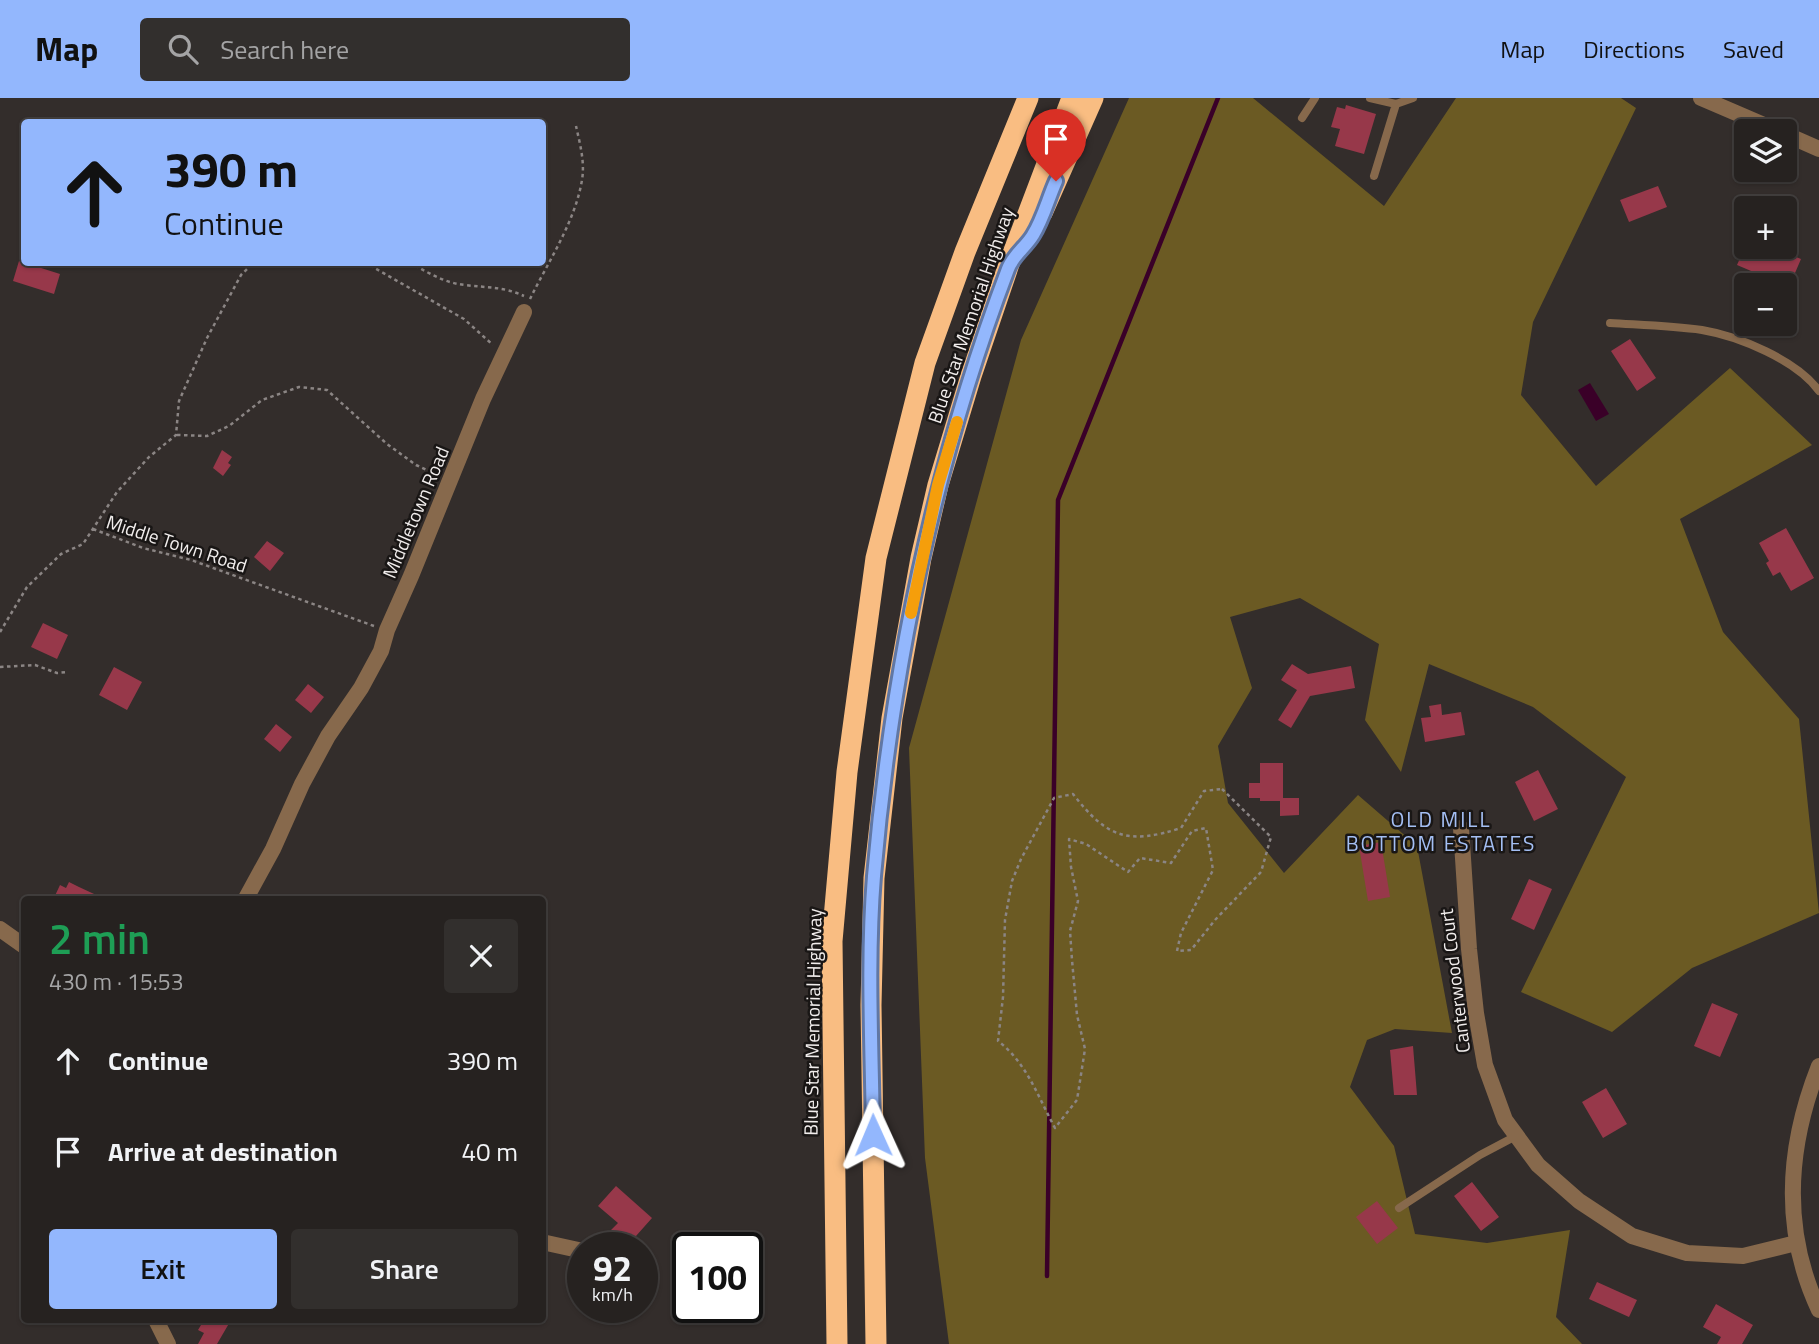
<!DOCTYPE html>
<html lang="en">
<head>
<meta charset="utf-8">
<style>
	:root { --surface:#262220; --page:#322f2d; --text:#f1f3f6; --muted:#a4a4a5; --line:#423f3e; --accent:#93b7fd }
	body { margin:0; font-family:"Titillium Web",sans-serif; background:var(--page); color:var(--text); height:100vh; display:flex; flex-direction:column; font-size:26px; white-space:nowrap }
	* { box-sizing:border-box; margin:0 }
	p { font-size:23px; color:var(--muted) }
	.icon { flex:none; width:38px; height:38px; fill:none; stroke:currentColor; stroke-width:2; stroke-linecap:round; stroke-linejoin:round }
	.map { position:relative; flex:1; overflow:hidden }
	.panel { position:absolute; left:21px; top:798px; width:525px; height:427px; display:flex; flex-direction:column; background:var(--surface); border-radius:7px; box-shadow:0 2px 5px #0004,0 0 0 2px var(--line) }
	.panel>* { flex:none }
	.hud { position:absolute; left:21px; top:21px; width:525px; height:147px; border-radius:7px; box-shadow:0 2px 5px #0004,0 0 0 2px var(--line); background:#93b7fd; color:#111; overflow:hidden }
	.tools { position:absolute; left:1734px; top:21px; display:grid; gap:14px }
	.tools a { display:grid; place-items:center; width:63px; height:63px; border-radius:7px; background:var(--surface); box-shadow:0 2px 5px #0004,0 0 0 2px var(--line); font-size:35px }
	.speed { position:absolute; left:567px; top:1134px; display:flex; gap:14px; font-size:35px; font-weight:700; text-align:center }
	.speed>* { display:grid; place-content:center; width:91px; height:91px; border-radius:50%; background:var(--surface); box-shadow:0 2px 5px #0004,0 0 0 2px var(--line); line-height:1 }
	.speed small { font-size:18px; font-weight:400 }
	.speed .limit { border:4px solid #111; border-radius:10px; background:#fff; color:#111 }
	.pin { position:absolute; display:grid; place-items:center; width:60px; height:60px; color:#fff; margin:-72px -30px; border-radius:50% 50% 50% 0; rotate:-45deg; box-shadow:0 0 7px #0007 }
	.pin .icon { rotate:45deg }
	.me { position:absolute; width:77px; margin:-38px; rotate:359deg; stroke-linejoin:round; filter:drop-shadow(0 0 5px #0008) }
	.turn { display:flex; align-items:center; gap:24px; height:147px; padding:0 28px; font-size:32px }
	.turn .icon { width:91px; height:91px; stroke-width:2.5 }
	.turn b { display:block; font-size:49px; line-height:60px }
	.round { display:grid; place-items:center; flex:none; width:74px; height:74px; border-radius:7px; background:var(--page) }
	.overview { display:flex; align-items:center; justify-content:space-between; height:119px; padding:0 28px }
	h1 { font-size:42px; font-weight:600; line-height:52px; color:#1e9e55 }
	.primary-button { display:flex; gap:14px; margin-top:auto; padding:14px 28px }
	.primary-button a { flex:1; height:80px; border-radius:7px; background:var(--accent); color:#111; font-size:28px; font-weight:600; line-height:80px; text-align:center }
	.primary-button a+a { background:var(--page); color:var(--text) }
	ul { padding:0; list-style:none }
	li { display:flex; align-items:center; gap:21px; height:91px; padding:0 28px }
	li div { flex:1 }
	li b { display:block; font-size:26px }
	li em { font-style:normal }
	header { display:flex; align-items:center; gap:42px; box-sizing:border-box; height:98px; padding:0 35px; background:var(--accent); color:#111 }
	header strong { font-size:33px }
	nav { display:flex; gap:38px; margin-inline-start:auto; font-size:24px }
	.search { width:490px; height:63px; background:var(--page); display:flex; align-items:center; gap:18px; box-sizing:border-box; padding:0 24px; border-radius:7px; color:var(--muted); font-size:26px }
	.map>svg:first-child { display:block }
	.forest { fill:#6b5a23 }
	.water { fill:#3a0028 }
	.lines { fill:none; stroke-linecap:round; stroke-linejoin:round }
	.stream { stroke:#3a0028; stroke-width:4.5 }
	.building { fill:#97384a }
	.path { stroke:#8b8584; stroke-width:2.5; stroke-dasharray:3.5 3.5; stroke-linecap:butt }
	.lane { stroke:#87694c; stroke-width:8 }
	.street { stroke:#87694c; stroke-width:16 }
	.highway { stroke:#f9bd82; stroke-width:21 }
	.route-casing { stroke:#6077a4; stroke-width:18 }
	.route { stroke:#93b7fd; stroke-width:12 }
	.slow { stroke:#f59e0b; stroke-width:12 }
	.labels { text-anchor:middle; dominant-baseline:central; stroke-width:5; stroke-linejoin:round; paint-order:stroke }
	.street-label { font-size:19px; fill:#f1edec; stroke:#191615 }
	.neighbourhood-label { font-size:21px; letter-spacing:2px; fill:#a4bff4; stroke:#191615 }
</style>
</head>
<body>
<header>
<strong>Map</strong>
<div class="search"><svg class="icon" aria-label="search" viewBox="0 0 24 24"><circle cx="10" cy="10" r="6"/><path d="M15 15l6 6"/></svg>Search here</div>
<nav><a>Map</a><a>Directions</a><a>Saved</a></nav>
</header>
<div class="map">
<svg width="1819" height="1246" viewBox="0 0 1819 1246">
	<rect width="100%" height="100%" fill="#332d2b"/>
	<path class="forest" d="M1129 0H1253L1384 108 1456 0H1621L1636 10 1533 224 1521 297 1596 388 1730 270 1812 347 1680 421 1723 534 1799 621 1819 815 1692 870 1612 934 1521 894 1626 679 1533 609 1429 566 1401 674 1365 622 1379 546 1300 500 1230 519 1252 590 1218 648 1228 705 1284 775 1358 697 1417 748 1452 935 1395 931 1367 942 1350 989 1394 1048 1415 1136 1487 1145 1570 1132 1556 1219 1582 1246H949L925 1060 909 650 1021 242Z"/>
	<path class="water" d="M1590 285 1609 316 1596 323 1578 292Z"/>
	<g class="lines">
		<path class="stream" d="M1047 1178 1058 402 1218 0"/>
	</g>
	<path class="building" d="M1346 7 1376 16 1364 56 1335 48 1340 31 1331 29 1337 9 1345 11Z
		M1658 88 1667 109 1629 124 1620 102Z
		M1745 149H1772L1801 161 1789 189 1737 167Z
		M19 163 60 176 54 196 13 183Z
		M1630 241 1656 280 1637 293 1611 253Z
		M222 352 232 359 228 365 231 367 223 378 213 370Z
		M1786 430 1814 480 1791 493 1780 474 1773 478 1766 465 1769 463 1759 445Z
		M267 443 284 455 270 473 254 459Z
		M43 525 68 537 57 561 31 549Z
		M1292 566 1308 576 1351 568 1355 590 1310 598 1291 630 1278 622 1297 592 1281 582Z
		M114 569 142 584 127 612 99 597Z
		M308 586 324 599 311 615 295 602Z
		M1441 606 1442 617 1461 614 1465 637 1425 644 1421 620 1431 619 1429 608Z
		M276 626 292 639 280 654 264 641Z
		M1260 665H1283V700H1299V717L1280 718V703H1260V700H1249V685H1260Z
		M1538 672 1558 711 1534 723 1515 684Z
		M1381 744 1390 799 1368 803 1359 748Z
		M1529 781 1552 791 1534 832 1511 821Z
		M69 784 79 789 107 802H53L60 787 66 790Z
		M1712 905 1738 916 1720 959 1694 948Z
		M1413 948 1417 997H1394L1390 952Z
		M1606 990 1627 1026 1603 1040 1582 1004Z
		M1472 1084 1499 1119 1481 1133 1454 1098Z
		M616 1088 652 1120 628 1147 611 1132 618 1125 598 1108Z
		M1377 1103 1398 1130 1377 1146 1356 1119Z
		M1597 1184 1637 1202 1629 1219 1589 1201Z
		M1716 1206 1753 1227 1742 1246H1717L1721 1239 1703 1229Z
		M204 1222H231L217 1246H198L204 1235 198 1232Z"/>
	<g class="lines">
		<path class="path" d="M364 164 464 221 493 247
			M409 164C427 174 444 185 465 187 487 190 502 188 524 198
			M530 201C548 164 575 124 582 82 585 64 580 46 576 28
			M177 337 207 338 229 328 262 302 299 289 327 292 387 346 416 367 435 376
			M93 431 143 450 191 462 374 528
			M0 534 27 489 61 456 83 446 117 394 149 359 176 337 179 303 207 240 241 177 254 164
			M0 569 35 567 57 575 68 574
			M1222 691 1271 739 1261 774 1215 822 1191 852 1177 853 1181 835 1213 772 1206 730 1192 733 1171 765 1140 760 1128 774 1086 746 1069 741 1071 769 1078 803 1070 833 1072 862 1077 917 1085 951 1077 1002 1055 1030C1038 999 1027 965 998 943L1003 899 1005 822 1012 783 1021 761 1054 700 1073 696C1107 740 1128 747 1181 730L1204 693Z"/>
		<path class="lane" d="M1370 0 1396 6 1413 0
			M1302 20 1315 0
			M1374 78 1396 6
			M1610 225C1641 227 1672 228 1702 232 1738 238 1797 262 1819 293
			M1399 1110 1480 1057 1516 1038"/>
		<path class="street" d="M1701 0 1778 33
			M1785 36 1819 51
			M1461 730 1469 851 1476 915 1485 967 1505 1022 1538 1067 1579 1103 1632 1138 1687 1155 1743 1158 1796 1145
			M245 802 273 751 302 686 328 638 361 590 381 553 387 532 411 478 483 301 524 214
			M0 831 24 848
			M1819 968C1787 1049 1781 1131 1819 1212
			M542 1144 583 1153
			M156 1222 168 1246"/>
		<path class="highway" d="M1042 115 1093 0
			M837 1246 832 843 847 674 876 460 925 265 965 154 1028 0
			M876 1246 871 907 874 780 892 620 921 460 938 387 971 278 1009 166 1072 0"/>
	</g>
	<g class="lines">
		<g class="route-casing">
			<path id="route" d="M873 1037C872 951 867 864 874 778 892 571 934 366 1008 171 1013 157 1026 149 1033 137 1043 121 1048 101 1056 83"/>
		</g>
		<use href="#route" class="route"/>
		<path class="slow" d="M911 515 938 387 957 324"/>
	</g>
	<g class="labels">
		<g class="street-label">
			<text transform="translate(970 217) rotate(-71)">Blue Star Memorial Highway</text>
			<text transform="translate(415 414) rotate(-67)">Middletown Road</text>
			<text transform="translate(177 445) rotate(18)">Middle Town Road</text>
			<text transform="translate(1454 883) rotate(-97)">Canterwood Court</text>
			<text transform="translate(812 924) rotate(-89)">Blue Star Memorial Highway</text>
		</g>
		<g class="neighbourhood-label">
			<text x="1441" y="721">OLD MILL<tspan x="1441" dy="24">BOTTOM ESTATES</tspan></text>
		</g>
	</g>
</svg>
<div class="tools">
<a><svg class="icon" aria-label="layers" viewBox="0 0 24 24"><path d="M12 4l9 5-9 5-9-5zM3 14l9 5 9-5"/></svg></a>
<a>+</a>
<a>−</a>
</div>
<div class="speed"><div>92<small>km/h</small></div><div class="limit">100</div></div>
<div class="pin" style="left:1056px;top:83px;background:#d93025"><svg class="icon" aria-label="arrive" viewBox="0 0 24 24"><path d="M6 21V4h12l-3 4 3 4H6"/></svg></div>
<svg class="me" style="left:873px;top:1037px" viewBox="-20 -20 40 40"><path d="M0-17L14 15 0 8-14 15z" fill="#93b7fd" stroke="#fff" stroke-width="4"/></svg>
<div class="hud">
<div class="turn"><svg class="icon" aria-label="ahead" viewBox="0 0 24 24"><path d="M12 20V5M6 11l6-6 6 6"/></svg><div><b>390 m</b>Continue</div></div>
</div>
<section class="panel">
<div class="overview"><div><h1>2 min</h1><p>430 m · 15:53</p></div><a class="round"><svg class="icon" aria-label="close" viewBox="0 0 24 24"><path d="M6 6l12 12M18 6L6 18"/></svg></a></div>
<ul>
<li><svg class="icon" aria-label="ahead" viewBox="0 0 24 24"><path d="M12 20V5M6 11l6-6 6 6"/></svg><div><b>Continue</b></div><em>390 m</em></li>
<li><svg class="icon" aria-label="arrive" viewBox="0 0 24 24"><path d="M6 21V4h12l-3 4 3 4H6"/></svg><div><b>Arrive at destination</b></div><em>40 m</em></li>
</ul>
<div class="primary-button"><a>Exit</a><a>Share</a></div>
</section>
</div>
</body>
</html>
